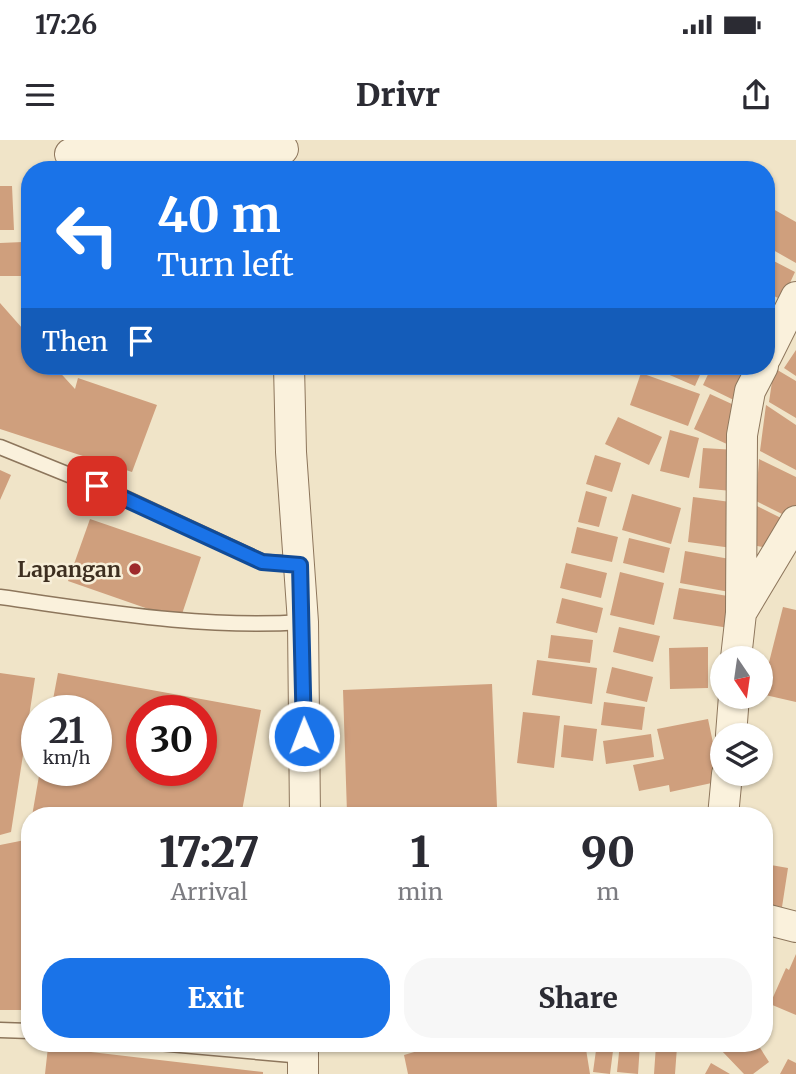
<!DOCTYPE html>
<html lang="en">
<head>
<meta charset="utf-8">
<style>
	:root { --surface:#fff; --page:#f7f7f7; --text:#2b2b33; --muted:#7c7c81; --accent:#1a73e8 }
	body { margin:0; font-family:Merriweather,serif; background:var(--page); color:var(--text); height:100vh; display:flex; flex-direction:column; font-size:26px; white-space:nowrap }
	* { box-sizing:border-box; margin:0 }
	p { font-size:23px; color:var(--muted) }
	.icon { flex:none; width:38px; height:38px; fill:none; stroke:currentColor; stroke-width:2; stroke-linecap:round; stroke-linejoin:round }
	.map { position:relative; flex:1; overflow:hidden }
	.sheet { position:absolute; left:21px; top:667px; width:752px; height:245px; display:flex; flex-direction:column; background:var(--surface); border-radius:28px; box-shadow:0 2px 5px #0004 }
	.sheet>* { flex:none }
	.guide { position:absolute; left:21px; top:21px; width:754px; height:214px; border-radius:28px; box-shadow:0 2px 5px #0004; background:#1a73e8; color:#fff; overflow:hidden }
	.needle { width:46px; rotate:167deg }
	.fabs { position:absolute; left:710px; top:506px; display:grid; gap:14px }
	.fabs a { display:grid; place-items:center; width:63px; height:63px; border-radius:50%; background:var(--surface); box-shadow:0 2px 5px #0004; font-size:35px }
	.speed { position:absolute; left:21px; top:555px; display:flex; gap:14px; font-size:35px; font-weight:700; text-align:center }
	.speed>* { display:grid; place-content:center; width:91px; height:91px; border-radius:50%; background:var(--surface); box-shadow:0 2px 5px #0004; line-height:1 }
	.speed small { font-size:18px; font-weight:400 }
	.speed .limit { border:10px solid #d22; background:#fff; color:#111 }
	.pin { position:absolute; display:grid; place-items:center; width:60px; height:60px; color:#fff; margin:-30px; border-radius:14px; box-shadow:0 4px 10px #0006 }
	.me { position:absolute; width:77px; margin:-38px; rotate:359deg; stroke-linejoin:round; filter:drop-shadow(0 0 5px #0008) }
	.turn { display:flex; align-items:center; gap:24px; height:147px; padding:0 21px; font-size:32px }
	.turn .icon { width:91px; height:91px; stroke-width:2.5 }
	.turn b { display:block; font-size:49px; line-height:60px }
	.then { display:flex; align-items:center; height:66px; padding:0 21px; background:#0003; gap:14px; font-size:26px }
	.eta { display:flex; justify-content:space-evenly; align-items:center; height:119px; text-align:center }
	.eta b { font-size:42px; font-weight:800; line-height:49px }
	.cta { display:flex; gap:14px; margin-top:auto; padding:14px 21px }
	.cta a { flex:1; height:80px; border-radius:28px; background:var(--accent); color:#fff; font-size:28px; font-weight:800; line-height:80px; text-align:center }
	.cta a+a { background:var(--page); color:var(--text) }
	.status { display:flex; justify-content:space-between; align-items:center; height:49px; padding:0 35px; background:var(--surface); direction:ltr }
	.status svg { height:19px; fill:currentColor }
	header { display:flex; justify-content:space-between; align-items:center; height:91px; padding:0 21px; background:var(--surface); font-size:32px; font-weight:800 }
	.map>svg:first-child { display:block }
	.building { fill:#cf9f7d; fill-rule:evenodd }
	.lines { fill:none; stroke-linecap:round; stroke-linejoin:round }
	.lane-casing { stroke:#8d765c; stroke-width:17 }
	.street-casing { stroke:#8d765c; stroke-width:32 }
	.lane { stroke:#faf1dc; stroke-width:14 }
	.street { stroke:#faf1dc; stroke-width:30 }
	.route-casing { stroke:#114b97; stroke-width:18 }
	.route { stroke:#1a73e8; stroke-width:12 }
	.poi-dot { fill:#9e2a2b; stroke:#f7eed8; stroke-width:2.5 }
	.labels { text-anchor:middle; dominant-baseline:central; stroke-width:5; stroke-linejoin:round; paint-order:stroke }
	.poi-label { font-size:21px; font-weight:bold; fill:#3d2e20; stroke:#f7eed8; text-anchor:end }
</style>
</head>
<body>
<div class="status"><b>17:26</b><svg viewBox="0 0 49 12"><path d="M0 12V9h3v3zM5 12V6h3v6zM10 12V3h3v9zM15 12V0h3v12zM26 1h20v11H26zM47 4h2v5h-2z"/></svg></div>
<header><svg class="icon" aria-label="menu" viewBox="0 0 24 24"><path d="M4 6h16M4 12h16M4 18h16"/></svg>Drivr<svg class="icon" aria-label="share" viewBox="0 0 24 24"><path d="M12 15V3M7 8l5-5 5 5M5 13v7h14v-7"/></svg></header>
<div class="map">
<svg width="796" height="934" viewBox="0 0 796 934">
	<rect width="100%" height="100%" fill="#f0e4c8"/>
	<path class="building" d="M0 46H12L14 90H0Z
		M766 65 796 82V123L766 106Z
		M23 102 24 136H0V103Z
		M766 117 795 132 782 160 766 152Z
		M0 163 30 197V226H54L75 249 78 238 157 265 132 332 0 289Z
		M796 210V236L784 228Z
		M649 226H704L695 246Z
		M712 226H762L742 264 703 245Z
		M774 228 796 241V278L769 262Z
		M641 233 700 254 688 286 630 265Z
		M710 254 745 270 729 305 694 289Z
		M766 265 796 285V330L760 311Z
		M618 277 662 297 649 325 605 304Z
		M670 290 699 298 689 338 660 331Z
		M703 308 736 310 732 351 699 348Z
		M595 315 621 323 612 352 586 344Z
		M759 319 796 337V370L792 379 756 361Z
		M0 330 11 335 0 360Z
		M586 351 607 357 599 387 578 382Z
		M632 354 681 368 671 404 622 390Z
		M693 357 738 363 732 408 688 402Z
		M757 366 791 383 768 408 752 405Z
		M90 379 201 417 180 480 68 441Z
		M577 387 618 397 612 422 571 413Z
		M629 398 670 408 664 433 623 423Z
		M685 411 741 421 735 453 680 443Z
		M566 423 607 433 601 458 560 448Z
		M620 432 664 443 654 485 610 475Z
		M679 448 734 457 729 488 673 479Z
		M562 458 603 468 597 493 556 483Z
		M783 467 796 470V562L761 554Z
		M619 487 660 496 653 522 613 512Z
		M551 495 593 500 590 523 548 518Z
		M708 507V548L670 549 669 508Z
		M537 520 597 528 592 564 532 555Z
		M612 527 653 537 647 562 606 553Z
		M0 533 35 538 11 692 0 695Z
		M58 533 261 570 241 676H32L40 630H96V570H51ZM142 570H201V630H142Z
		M492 544 497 667 347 673 343 550Z
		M604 562 645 567 642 590 601 585Z
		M523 572 560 576 554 628 517 623Z
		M708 579 721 641 670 652 669 645 639 651 633 625 664 619 657 589Z
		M564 585 597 589 593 621 561 617Z
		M651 594 654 617 606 624 603 601Z
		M30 699V870H0V705Z
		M765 724 788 728 782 767 765 765Z
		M796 814V875L770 864 786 828 789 830Z
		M445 903H585L590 934H408L404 915Z
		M597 903H614L610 934 593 932Z
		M620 903 640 904 638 934 617 932Z
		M732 903H757L769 922 753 934H744L721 910Z
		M656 905 677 907 675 934H654Z
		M48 907 263 932V934H45Z
		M788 919 796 923V934H780Z
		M711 923 730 934H705Z"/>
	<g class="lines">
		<g class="lane-casing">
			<path id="lane" d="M0 307 121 356 263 422 300 424
				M0 457C101 471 201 489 303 482
				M0 890 30 891
				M158 903 303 916"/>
		</g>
		<g class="street-casing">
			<path id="street" d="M70 14 115 8 283 9
				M766 217 796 157
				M289 226 291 312 303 482 305 676
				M741 473 742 295 750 251 763 226
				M736 518 741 473 796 381
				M731 595 734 556
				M723 676 727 634
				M765 779 796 787
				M303 934V903"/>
		</g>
		<use href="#lane" class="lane"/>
		<use href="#street" class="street"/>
	</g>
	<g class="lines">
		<g class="route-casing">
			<path id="route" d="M97 346 262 422 300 425 304 596"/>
		</g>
		<use href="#route" class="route"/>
	</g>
	<circle class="poi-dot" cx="135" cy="429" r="7"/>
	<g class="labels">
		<g class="poi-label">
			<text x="121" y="429">Lapangan</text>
		</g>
	</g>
</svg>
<div class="fabs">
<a><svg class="needle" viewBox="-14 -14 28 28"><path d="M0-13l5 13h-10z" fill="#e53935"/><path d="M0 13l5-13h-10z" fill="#7c7c81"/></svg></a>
<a><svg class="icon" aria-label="layers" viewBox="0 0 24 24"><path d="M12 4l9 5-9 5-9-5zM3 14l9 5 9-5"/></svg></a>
</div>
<div class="speed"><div>21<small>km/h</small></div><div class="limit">30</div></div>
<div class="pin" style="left:97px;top:346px;background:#d93025"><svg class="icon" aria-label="arrive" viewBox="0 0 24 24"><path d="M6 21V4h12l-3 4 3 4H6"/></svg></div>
<svg class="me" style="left:304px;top:596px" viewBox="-20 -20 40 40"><circle r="17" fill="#1a73e8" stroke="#fff" stroke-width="3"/><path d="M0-11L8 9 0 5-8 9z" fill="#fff"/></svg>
<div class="guide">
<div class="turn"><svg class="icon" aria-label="left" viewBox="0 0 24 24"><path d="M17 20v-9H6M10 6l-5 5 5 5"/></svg><div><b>40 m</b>Turn left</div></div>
<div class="then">Then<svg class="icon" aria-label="arrive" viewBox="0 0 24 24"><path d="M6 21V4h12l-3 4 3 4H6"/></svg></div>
</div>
<section class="sheet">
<div class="eta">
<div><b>17:27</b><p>Arrival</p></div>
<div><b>1</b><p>min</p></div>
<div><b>90</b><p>m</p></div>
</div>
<div class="cta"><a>Exit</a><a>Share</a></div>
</section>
</div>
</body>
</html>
